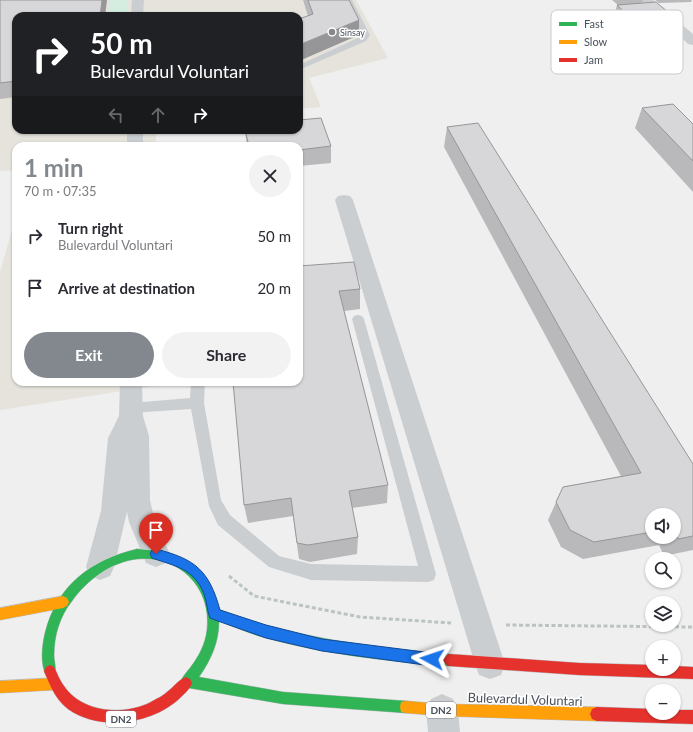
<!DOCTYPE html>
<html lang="en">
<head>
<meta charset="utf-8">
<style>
	:root { --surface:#fff; --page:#f2f2f3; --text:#2b2b33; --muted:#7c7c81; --accent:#83888e }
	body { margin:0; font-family:Lato,sans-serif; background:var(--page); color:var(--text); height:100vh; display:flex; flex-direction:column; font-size:15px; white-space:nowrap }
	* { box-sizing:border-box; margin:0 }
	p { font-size:13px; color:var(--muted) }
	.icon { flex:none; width:22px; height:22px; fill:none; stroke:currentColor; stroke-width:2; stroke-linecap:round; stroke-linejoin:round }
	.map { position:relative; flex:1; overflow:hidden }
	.sheet { position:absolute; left:12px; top:142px; width:291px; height:244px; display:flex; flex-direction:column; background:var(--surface); border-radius:12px; box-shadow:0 1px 3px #0004 }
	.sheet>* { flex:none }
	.guide { position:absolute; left:12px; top:12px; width:291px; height:122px; border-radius:12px; box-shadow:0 1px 3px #0004; background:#202124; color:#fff; overflow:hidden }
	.buttons { position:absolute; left:645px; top:508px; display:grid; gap:8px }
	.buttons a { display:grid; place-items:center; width:36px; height:36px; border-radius:50%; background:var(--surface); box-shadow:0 1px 3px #0004; font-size:20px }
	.pin { position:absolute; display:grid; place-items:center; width:34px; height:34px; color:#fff; margin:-41px -17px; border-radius:50% 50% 50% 0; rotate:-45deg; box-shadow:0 0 4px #0007 }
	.pin .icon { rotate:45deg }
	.me { position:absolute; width:44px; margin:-22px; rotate:275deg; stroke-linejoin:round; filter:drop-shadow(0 0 3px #0008) }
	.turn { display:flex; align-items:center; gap:14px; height:84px; padding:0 12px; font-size:18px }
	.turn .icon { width:52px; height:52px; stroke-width:2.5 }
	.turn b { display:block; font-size:28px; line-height:34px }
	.lanes { display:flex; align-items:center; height:38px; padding:0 12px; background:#0003; justify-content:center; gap:20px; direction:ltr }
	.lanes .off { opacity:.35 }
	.round { display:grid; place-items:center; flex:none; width:42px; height:42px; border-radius:21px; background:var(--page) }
	.head { display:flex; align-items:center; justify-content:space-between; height:68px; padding:0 12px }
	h1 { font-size:24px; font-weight:700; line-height:30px; color:var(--accent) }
	.button { display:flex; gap:8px; margin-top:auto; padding:8px 12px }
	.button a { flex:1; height:46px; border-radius:24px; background:var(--accent); color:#fff; font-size:16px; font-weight:700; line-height:46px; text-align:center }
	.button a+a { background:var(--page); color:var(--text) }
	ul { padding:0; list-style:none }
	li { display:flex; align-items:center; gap:12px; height:52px; padding:0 12px }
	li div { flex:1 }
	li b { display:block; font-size:15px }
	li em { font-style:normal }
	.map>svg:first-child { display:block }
	.commercial { fill:#e5e3dc }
	.green { fill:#d5ede0 }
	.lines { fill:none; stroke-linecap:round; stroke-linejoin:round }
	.fast-casing { stroke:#b5b9be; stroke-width:1 }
	.slow-casing { stroke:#b5b9be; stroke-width:1 }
	.jam-casing { stroke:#b5b9be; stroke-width:1 }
	.path { stroke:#bac4c1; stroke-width:3; stroke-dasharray:4 2.5; stroke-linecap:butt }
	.lane { fill:#cbced0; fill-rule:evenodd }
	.street { fill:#cbced0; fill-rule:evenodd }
	.fast { fill:#30b455; fill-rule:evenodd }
	.slow { fill:#ff9f0a; fill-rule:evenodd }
	.jam { fill:#e5322d; fill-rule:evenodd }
	.wall { fill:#b9b9bb; fill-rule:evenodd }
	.shaded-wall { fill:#969698 }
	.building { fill:#d7d7d9; stroke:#969698 }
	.route { fill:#1a73e8; stroke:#114b97 }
	.poi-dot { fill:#83888e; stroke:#fff; stroke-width:1.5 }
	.labels { text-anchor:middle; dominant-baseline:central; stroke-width:3; stroke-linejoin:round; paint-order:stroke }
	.far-poi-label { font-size:9px; fill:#48505a; stroke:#fff; text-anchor:start }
	.shield { fill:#fff; stroke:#7f848c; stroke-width:1 }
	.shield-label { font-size:10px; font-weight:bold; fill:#48505a }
	.near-street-label { font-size:13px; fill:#48505a; stroke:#fff }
	.key { fill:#fff; stroke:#c8cace; stroke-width:1 }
	.key-label { font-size:11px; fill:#48505a }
</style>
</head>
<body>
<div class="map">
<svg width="693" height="732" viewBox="0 0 693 732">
	<rect width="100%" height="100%" fill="#f0efef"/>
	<path class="commercial" d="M0 0H356L388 58 309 78 321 107 299 109V16H16V130H156V146H16V170L0 171Z
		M16 216V382H161V385L0 410V272Z"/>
	<path class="green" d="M110 0H126L128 2V16H109Z
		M152 13H268L269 16H257L256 14 152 16Z"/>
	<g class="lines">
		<g class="fast-casing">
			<path id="fast" d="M137 549C178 552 211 564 218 609 232 614 247 620 261 624 323 641 386 649 449 654L453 656 455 660 453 664 449 666C385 661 321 654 259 636 246 632 232 626 219 621 219 642 211 660 199 677L283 692 406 701 411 702 412 707 411 712 406 713 283 704 189 688 186 689 182 687 180 683C182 677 186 673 190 668 199 656 205 645 207 630 212 587 179 555 137 559 111 562 87 580 72 601 60 616 54 635 54 655 54 662 57 668 54 675L50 677 46 675C40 663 42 646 45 633 57 585 91 560 137 549Z"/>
		</g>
		<g class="slow-casing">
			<path id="slow" d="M63 596 67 598 69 602 67 606 63 608 0 620V608Z
				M54 678 58 680 60 684 58 688 54 690 0 693V681Z
				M406 701 442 704 597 707 602 709 604 714 602 719 597 721 442 716 406 713 401 712 400 707 401 702Z"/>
		</g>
		<g class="jam-casing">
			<path id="jam" d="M449 654 579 663 652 665V669H674V666L693 667V679L579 675 449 666 445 664 443 660 445 656Z
				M50 665 54 667C57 673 60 681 64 686 82 713 124 716 151 702 156 699 163 696 167 692 174 687 178 680 186 677L190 679 192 683C190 689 185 693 181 697 154 724 100 732 68 709 55 699 50 685 44 671L46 667Z
				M597 707 652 709V713H674V710H693V724L597 721 592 719 590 714 592 709Z"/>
		</g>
		<path class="path" d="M229 576 254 596 360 617 451 623
			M506 625 693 627"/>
		<path class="lane" d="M346 0H352L370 35 366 41 299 70V65L360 37 362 35Z
			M358 315 362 316 364 319 436 574 434 580 428 582 311 580 269 567 218 525 209 506 191 409 131 413 126 412 124 408 126 404 131 403 190 398 191 382H205L204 403 221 500 230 515 279 556 311 564 418 566 352 319 354 316Z"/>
		<path class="street" d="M132 0H144L143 16H131Z
			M640 0H653L693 34V45L688 44Z
			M127 130H143V146H127Z
			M344 195 350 196 353 200 505 664 501 675 490 679 479 675 475 664 335 200 338 196Z
			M120 382H142L143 416 149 436 150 500 155 522 170 554 166 563 156 567 146 563 129 522 127 512 114 567 110 576 100 580 90 576 86 567 101 511 108 438 119 416Z
			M442 694 453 699 458 710 460 732H428L426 710 431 699Z"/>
		<use href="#fast" class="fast"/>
		<use href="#slow" class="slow"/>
		<use href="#jam" class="jam"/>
	</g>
	<path class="wall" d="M0 0 16 16V97L0 99Z
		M303 0H349L359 20V35L308 16Z
		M612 0H643L642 3 681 23 676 37 635 40 613 19 617 5H618Z
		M655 0H692L691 2 659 3Z
		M642 108 693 124V192L635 128Z
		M447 127 693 464V550L664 556 659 545 583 559 561 547 548 520 563 487 621 476 444 147ZM652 515H674V537H652Z
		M245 130H299L331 146V163L299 166V146H247Z
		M299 266 360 289V309L344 311 388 485 387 503 352 508 358 537 357 554 310 562 299 559 293 516 248 523 244 505Z"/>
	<path class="shaded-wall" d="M102 0H107L105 16H100Z
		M359 20V35L299 61V45Z"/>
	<path class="building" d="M0 0H102L100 16H16V81L0 83Z
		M308 0H349L359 20 299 45V19L313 14Z
		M656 2 681 23 639 26 617 5Z
		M673 104 693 124V161L642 108Z
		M321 118 331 146 299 150V146H249L245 130H299V120Z
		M478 123 693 464V536L678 539 674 532V515H652V532L594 542 570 530 556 502 563 487 641 473 447 127Z
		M354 262 360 289 339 291 388 485 349 491 358 537 308 545 297 543 291 498 244 505 233 382H299V266Z"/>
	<path class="route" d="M156 549C195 559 209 570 220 610L266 625 322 639 432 653 436 655 438 659 436 664 432 666 322 651 266 638 215 620 210 618C207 611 207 602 204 594 194 568 174 566 152 558L150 554 152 550Z"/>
	<circle class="poi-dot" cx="332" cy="32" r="4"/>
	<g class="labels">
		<g class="far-poi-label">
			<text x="340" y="32">Sinsay</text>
		</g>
		<g class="shield">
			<rect x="426" y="702" width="30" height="16" rx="3"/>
			<rect x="106" y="711" width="30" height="16" rx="3"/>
		</g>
		<g class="shield-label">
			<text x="441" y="710">DN2</text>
			<text x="121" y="719">DN2</text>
		</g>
		<g class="near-street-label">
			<text transform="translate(525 699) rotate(2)">Bulevardul Voluntari</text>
		</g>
	</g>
	<rect x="551" y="10" width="132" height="64" rx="6" class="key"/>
	<rect x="559" y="22" width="18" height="4" fill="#30b455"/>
	<rect x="559" y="40" width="18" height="4" fill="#ff9f0a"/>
	<rect x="559" y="58" width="18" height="4" fill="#e5322d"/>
	<g class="key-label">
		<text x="584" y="28">Fast</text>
		<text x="584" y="46">Slow</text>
		<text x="584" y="64">Jam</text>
	</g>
</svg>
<div class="buttons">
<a><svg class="icon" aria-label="sound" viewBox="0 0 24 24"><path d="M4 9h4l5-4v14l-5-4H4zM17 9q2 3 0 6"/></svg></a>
<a><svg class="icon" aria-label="search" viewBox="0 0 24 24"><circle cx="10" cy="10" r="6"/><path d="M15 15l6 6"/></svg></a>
<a><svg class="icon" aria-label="layers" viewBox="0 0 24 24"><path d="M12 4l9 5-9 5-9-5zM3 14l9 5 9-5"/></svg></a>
<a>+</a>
<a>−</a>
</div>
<div class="pin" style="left:156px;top:554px;background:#d93025"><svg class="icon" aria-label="arrive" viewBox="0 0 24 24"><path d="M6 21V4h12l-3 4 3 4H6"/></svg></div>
<svg class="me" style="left:432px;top:659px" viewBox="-20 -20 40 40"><path d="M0-17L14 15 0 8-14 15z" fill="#1a73e8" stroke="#fff" stroke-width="4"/></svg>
<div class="guide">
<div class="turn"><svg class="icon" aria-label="right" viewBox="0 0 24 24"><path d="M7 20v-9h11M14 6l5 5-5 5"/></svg><div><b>50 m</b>Bulevardul Voluntari</div></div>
<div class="lanes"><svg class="icon off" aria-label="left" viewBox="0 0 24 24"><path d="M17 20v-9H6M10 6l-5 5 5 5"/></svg><svg class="icon off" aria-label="ahead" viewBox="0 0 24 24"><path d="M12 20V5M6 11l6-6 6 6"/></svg><svg class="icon" aria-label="right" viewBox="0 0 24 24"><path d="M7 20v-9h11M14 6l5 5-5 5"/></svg></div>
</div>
<section class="sheet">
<div class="head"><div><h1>1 min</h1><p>70 m · 07:35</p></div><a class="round"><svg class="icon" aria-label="close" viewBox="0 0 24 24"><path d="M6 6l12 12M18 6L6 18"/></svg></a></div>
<ul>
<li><svg class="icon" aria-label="right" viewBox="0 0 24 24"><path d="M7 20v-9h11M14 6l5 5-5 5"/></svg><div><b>Turn right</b><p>Bulevardul Voluntari</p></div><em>50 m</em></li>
<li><svg class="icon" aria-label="arrive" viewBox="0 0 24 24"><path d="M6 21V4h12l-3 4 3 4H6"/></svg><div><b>Arrive at destination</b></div><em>20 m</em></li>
</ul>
<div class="button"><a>Exit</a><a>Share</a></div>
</section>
</div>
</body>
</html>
